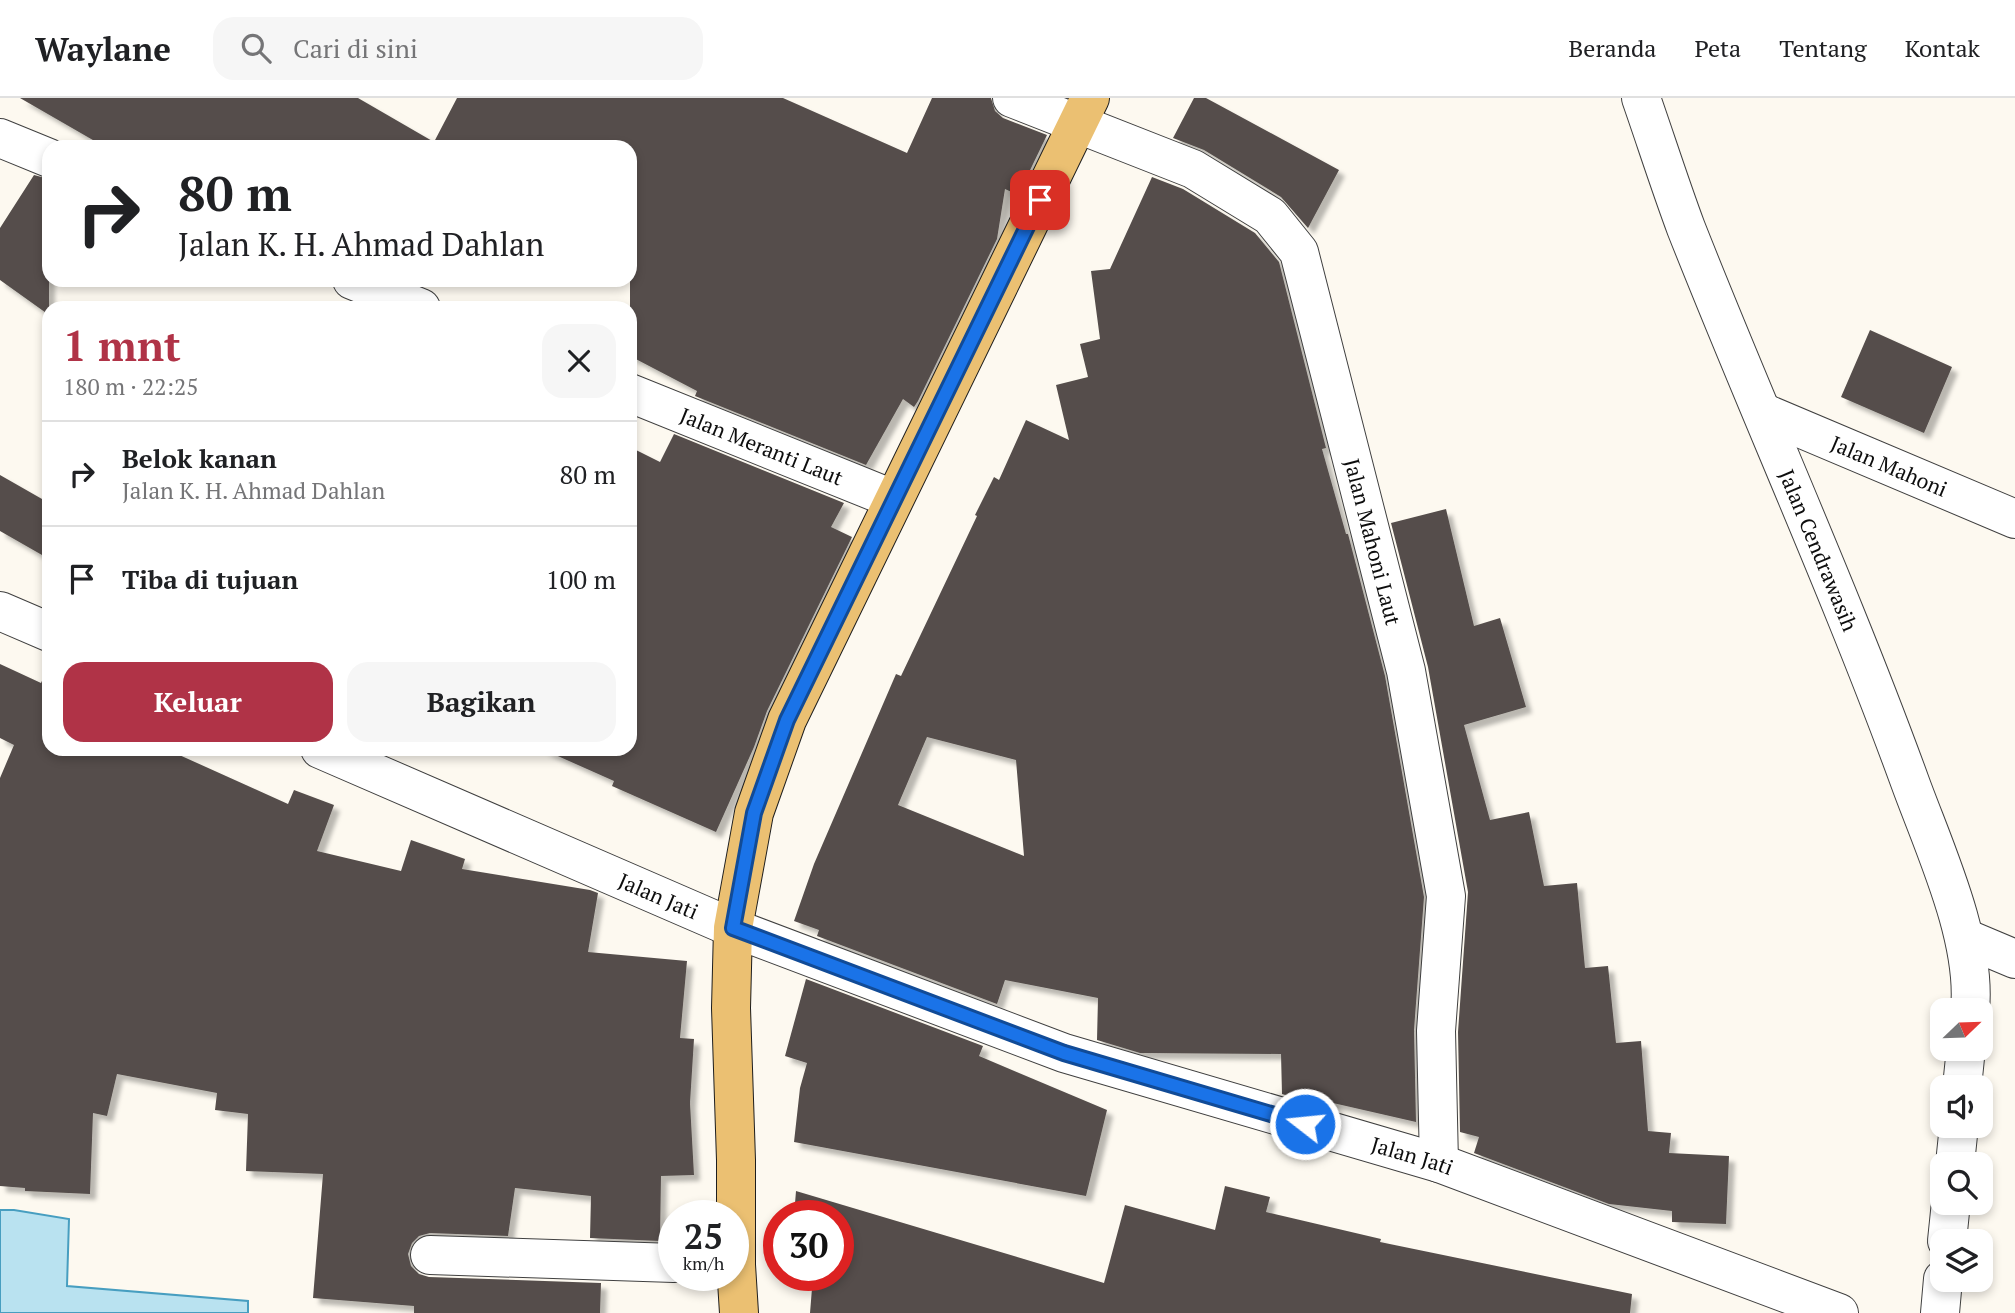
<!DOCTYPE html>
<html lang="id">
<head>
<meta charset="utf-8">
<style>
	:root { --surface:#fff; --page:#f6f6f6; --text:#202124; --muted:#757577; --line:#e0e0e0; --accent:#b03347 }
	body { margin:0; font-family:"PT Serif",serif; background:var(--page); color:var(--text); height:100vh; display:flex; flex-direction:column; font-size:26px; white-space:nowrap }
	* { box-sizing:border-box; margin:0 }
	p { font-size:23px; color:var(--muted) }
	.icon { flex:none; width:38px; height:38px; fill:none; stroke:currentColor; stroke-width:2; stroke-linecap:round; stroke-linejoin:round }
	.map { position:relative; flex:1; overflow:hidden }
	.drawer { position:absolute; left:42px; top:203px; width:595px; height:455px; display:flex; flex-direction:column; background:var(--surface); border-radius:21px; box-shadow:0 4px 10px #0003 }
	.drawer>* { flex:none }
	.hud { position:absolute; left:42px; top:42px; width:595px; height:147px; border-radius:21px; box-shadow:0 4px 10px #0003; background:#fff; color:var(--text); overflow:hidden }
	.needle { width:46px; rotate:67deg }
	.fabs { position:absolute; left:1930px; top:900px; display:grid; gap:14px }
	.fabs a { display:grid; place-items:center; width:63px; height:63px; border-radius:14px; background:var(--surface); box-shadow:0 4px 10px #0003; font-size:35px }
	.speed { position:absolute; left:658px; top:1102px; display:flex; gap:14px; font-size:35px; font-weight:700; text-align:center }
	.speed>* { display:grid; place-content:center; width:91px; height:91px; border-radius:50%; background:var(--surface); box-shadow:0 4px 10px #0003; line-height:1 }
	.speed small { font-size:18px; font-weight:400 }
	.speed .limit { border:10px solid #d22; background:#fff; color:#111 }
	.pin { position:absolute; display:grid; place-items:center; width:60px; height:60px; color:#fff; margin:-30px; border-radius:14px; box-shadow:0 4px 10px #0006 }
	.me { position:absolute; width:77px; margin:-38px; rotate:286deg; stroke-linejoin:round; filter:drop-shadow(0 0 5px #0008) }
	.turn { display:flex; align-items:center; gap:24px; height:147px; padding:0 21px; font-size:32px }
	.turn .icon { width:91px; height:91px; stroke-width:2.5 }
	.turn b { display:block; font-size:49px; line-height:60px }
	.round { display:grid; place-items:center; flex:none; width:74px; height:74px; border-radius:21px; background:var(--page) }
	.summary { display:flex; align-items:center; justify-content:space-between; height:119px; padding:0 21px }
	h1 { font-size:42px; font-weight:700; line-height:52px; color:var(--accent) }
	.button { display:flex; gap:14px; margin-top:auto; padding:14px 21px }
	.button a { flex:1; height:80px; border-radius:21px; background:var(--accent); color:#fff; font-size:28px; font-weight:700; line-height:80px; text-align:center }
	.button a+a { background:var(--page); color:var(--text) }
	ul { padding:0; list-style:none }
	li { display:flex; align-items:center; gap:21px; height:105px; padding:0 21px; border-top:2px solid var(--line) }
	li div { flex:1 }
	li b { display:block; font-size:26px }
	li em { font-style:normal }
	header { display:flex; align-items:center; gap:42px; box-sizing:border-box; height:98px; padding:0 35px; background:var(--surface); border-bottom:2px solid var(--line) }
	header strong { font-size:33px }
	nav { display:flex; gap:38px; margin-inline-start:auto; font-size:24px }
	.search { width:490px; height:63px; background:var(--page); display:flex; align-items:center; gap:18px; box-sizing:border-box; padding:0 24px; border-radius:21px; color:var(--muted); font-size:26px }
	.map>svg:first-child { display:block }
	.water { fill:#b9e2f0; stroke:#479ec0; stroke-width:2 }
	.building { fill:#554e4b; fill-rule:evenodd; filter:url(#shadow) }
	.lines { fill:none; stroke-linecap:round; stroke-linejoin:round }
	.minor-casing { stroke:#404040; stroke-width:40 }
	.major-casing { stroke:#1e1e1e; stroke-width:40 }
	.minor { stroke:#fff; stroke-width:38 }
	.major { stroke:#ebc072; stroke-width:38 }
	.route-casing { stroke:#114b97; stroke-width:18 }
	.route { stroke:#1a73e8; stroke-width:12 }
	.labels { text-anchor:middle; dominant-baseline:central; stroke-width:7; stroke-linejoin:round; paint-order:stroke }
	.street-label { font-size:21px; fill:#0d0d0d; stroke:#fff }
</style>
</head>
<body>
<header>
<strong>Waylane</strong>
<div class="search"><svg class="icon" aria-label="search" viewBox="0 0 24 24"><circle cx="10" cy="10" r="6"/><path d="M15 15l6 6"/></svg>Cari di sini</div>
<nav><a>Beranda</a><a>Peta</a><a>Tentang</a><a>Kontak</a></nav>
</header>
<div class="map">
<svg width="2015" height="1215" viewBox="0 0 2015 1215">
	<defs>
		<filter id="shadow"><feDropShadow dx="6" dy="6" stdDeviation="2" flood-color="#0004"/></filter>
	</defs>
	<rect width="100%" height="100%" fill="#fdf9f0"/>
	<path class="water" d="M0 1112H14L69 1121 67 1188 248 1203V1215H0Z"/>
	<path class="building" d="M20 0H358L434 44 457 0H783L907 55 932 0H991L995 13 1003 20 1047 37 1018 97 1005 91 997 141 918 303 914 309 903 301 866 367 695 298 697 293 630 258V49H105Z
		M1194 0H1206L1339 72 1308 130 1281 99 1204 52 1173 40Z
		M34 77 49 81V217L0 182V130Z
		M1152 79 1183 91 1255 135 1279 164 1326 350 1322 351 1346 436H1348L1385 578 1424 799 1414 932 1416 1024 1333 1005H1313L1282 996 1281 956 1140 955 1097 942 1098 900 1005 882 997 906 817 838 819 832 794 823 814 766 896 576 901 578 977 418 975 417 994 379 999 382 1026 322 1069 342 1056 287 1088 279 1080 246 1100 241 1091 173 1110 171ZM927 639 1016 662 1024 758 898 707Z
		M1870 232 1952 269 1924 335 1841 299Z
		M674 336 844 405 831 429 852 439 767 613 754 649 716 734 612 688 614 683 542 651H630V349L660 364Z
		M0 377 49 405V461L0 433Z
		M1446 411 1474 528 1500 520 1526 609 1464 627 1490 722 1529 714 1544 788 1577 785 1585 870 1608 868 1616 945 1641 943 1648 1033 1671 1035 1669 1055 1729 1058 1726 1126 1672 1124V1113L1609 1106 1474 1055 1479 1039 1460 1034 1458 934 1468 794 1428 569 1391 425Z
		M0 566 41 585 49 567V651H166L288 706 294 692 334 707 317 753 401 773 411 742 465 761 462 771 590 792 598 795 588 854 687 863 680 940 694 941 690 1005 694 1077 661 1078 660 1143 590 1140 591 1098 515 1090 508 1138 430 1135 419 1138 412 1145 408 1156 411 1168 419 1176 429 1179 601 1185 600 1215H414V1208L313 1200 323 1076 246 1073 248 1016 215 1012 217 995 117 976 107 1018 93 1015 90 1096 25 1093V1090L0 1088V680L14 647 0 640Z
		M806 881 983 948 979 958 1107 1012 1086 1098 794 1044 800 990 807 965 785 958Z
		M1225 1088 1270 1099 1266 1114 1381 1141 1380 1144 1632 1196 1630 1215H810L813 1178H838V1118H794L796 1093 1104 1185 1125 1107 1215 1132Z"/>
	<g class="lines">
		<g class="minor-casing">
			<g id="minor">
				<path id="s1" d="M1012 0 1193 71 1270 118 1299 154 1406 573 1446 798 1436 933 1439 1065"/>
				<path id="s2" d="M1641 0C1656 43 1670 87 1686 130 1759 315 1842 497 1910 684 1934 750 1977 841 1970 912"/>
				<path d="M0 40 49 60"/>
				<path d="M352 182 421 210"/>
				<path id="s3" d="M630 295 893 401"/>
				<path id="s4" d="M1762 314 2015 421"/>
				<path d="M0 513 49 534"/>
				<path id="s5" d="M320 651 733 830 1064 955 1439 1065 1839 1215"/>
				<path d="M1965 840 2015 861"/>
				<path d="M1962 989 1966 950"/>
				<path d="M1955 1066 1959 1027"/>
				<path d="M1947 1143 1951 1104"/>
				<path d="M430 1157 674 1165"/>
				<path d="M1940 1215 1943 1181"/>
			</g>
		</g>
		<g class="major-casing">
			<path id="major" d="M739 1215 736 1167V1062L731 910 733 830 754 715 787 622 1090 0"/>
		</g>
		<use href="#minor" class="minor"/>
		<use href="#major" class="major"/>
	</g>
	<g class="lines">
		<g class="route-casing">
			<path id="route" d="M1040 102 787 622 754 715 733 830 1064 955 1305 1026"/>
		</g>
		<use href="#route" class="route"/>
	</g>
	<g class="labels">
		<g class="street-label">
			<text stroke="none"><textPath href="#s3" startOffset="142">Jalan Meranti Laut</textPath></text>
			<text stroke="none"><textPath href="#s4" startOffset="138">Jalan Mahoni</textPath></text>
			<text stroke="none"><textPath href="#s1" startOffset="630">Jalan Mahoni Laut</textPath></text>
			<text stroke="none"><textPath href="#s2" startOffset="486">Jalan Cendrawasih</textPath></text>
			<text stroke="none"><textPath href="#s5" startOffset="369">Jalan Jati</textPath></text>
			<text stroke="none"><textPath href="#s5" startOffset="1167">Jalan Jati</textPath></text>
		</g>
	</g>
</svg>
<div class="fabs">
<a><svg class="needle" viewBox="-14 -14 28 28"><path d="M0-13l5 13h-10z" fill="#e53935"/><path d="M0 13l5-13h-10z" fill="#757577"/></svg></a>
<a><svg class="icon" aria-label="sound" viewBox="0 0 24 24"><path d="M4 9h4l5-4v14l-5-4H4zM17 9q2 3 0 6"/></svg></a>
<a><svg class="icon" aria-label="search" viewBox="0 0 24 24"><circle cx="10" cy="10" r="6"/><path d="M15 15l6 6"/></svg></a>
<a><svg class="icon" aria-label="layers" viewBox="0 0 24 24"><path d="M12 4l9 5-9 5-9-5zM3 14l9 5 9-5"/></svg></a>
</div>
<div class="speed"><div>25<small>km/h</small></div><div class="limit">30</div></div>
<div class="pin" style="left:1040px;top:102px;background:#d93025"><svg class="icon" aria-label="arrive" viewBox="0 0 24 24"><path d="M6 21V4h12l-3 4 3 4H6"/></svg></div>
<svg class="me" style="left:1305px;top:1026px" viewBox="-20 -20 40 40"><circle r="17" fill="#1a73e8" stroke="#fff" stroke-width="3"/><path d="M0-11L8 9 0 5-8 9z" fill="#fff"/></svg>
<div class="hud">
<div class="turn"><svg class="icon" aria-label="right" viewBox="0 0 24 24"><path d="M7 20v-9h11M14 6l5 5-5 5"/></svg><div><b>80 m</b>Jalan K. H. Ahmad Dahlan</div></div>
</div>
<section class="drawer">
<div class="summary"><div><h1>1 mnt</h1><p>180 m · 22:25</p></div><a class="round"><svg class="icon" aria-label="close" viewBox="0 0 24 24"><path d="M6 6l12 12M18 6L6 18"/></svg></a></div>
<ul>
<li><svg class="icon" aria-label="right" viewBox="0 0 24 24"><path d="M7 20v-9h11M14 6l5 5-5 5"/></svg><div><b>Belok kanan</b><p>Jalan K. H. Ahmad Dahlan</p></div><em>80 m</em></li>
<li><svg class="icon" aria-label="arrive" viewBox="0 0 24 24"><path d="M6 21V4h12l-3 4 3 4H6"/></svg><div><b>Tiba di tujuan</b></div><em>100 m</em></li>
</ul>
<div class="button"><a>Keluar</a><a>Bagikan</a></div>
</section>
</div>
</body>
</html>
